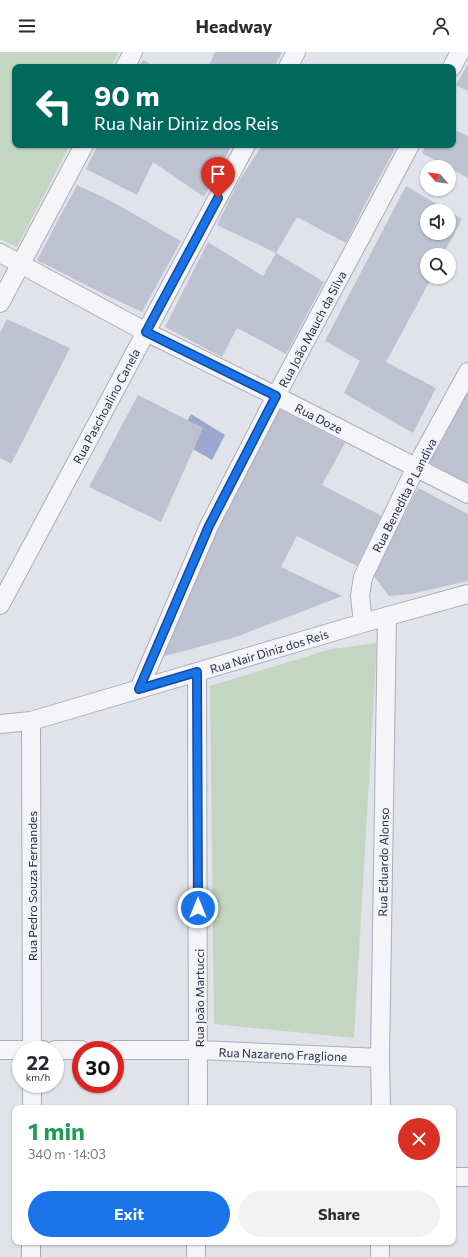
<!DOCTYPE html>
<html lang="en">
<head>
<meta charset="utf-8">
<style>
	:root { --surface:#fff; --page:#f2f2f3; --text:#2b2b33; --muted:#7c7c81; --accent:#1a73e8 }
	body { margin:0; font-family:Commissioner,sans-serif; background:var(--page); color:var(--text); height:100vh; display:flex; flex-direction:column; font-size:15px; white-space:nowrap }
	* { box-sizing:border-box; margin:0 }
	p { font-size:13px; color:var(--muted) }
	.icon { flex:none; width:22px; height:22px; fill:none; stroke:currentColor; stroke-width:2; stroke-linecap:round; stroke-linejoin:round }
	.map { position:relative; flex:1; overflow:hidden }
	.side { position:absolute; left:12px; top:1053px; width:444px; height:140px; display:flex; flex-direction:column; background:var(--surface); border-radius:8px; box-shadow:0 1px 3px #0004 }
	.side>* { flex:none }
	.hud { position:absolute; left:12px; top:12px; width:444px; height:84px; border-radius:8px; box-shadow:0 1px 3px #0004; background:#00695c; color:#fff; overflow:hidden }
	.needle { width:26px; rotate:298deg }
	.tools { position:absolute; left:420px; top:108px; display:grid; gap:8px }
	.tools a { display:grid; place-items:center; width:36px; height:36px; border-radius:50%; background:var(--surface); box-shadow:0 1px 3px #0004; font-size:20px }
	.speed { position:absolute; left:12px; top:989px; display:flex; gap:8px; font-size:20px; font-weight:700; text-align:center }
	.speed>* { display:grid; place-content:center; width:52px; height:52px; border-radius:50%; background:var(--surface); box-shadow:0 1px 3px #0004; line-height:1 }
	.speed small { font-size:10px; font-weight:400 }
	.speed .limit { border:6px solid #d22; background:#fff; color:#111 }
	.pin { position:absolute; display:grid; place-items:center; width:34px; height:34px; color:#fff; margin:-41px -17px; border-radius:50% 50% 50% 0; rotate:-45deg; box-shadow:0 0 4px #0007 }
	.pin .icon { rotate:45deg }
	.me { position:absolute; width:44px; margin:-22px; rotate:0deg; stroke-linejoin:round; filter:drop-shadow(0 0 3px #0008) }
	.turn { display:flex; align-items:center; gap:14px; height:84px; padding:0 16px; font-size:18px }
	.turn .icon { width:52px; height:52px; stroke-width:2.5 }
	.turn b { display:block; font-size:28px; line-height:34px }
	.round { display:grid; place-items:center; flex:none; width:42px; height:42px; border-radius:21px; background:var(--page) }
	.head { display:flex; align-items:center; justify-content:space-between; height:68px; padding:0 16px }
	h1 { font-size:24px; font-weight:700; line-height:30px; color:#1e9e55 }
	.cta { display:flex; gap:8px; margin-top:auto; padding:8px 16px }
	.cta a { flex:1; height:46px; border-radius:24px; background:var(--accent); color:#fff; font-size:16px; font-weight:700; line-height:46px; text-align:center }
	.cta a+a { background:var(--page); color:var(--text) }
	header { display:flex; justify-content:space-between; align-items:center; height:52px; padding:0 16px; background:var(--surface); font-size:18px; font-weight:700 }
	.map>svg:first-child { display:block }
	.green { fill:#c3d6c2 }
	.water { fill:#9aa8ce }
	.building { fill:#bec1cf }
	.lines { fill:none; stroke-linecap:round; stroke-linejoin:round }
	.street-casing { stroke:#aaacb9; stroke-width:20 }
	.street { stroke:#f5f5f9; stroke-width:18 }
	.route-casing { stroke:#114b97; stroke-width:10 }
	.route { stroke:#1a73e8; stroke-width:7 }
	.labels { text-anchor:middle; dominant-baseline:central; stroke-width:3; stroke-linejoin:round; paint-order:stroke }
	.street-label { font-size:12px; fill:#282c45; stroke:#f1f3f8 }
</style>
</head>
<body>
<header><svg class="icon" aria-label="menu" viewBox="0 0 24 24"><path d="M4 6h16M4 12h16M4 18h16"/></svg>Headway<svg class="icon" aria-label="person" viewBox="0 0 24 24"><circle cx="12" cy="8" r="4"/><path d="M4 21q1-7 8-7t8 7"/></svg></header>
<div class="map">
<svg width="468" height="1205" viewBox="0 0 468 1205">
	<rect width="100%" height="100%" fill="#e1e3eb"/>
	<path class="green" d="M0 0H119L111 15H15V93H70L17 195 0 187Z
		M377 591 354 986 214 972 210 634 331 597Z"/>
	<path class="water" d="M191 362 225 383 212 408 177 388Z"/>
	<path class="building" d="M215 0H282L274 15H208Z
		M143 8 156 15H139Z
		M468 12V39L456 33Z
		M453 77 468 84V126L422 101 426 93H453Z
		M98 93H232L204 145 153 110 137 143 86 117Z
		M262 93H397L364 154 346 191 297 165 276 201 217 173 236 134Z
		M77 133 109 148 181 189 142 260 100 240 37 208Z
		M406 134 449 159H427V181H449V159L462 167 443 203H427V225H432L386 310 436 336 413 381 344 341 360 309 325 289Z
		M208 190 263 224 276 201 324 230 286 302 237 276 222 305 165 275Z
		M7 267 70 296 11 412 0 406V281Z
		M468 336V432L426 409Z
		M138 343 203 376 161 470 89 435Z
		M279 357 345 391 322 433 382 464 357 514 297 484 281 515 342 544 236 585 161 605 229 453Z
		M418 436 468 462V529L411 542 389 544 373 523Z"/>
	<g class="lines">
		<g class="street-casing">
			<path id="street" d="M125 15 133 0
				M288 15 296 0
				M452 15 460 0
				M0 201 146 280 276 344 468 442
				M0 251 84 93
				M0 553 246 93
				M363 571 360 544 363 525 416 415 468 320
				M197 620 198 1056
				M139 637 209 474 276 344 410 93
				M31 669 32 998
				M0 672 31 669 363 571 468 542
				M0 998H43
				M55 998H81
				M115 998H199L380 1006
				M32 1056V1032
				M381 1056 380 1006 387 564
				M453 1125H468
				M31 1205V1190
				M196 1205V1190
				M380 1205V1190"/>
		</g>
		<use href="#street" class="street"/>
	</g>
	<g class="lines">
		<g class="route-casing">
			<path id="route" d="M198 856 197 620 139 637 209 474 276 344 146 280 218 146"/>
		</g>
		<use href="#route" class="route"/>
	</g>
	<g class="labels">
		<g class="street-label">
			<text transform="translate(312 277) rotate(-62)">Rua João Mauch da Silva</text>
			<text transform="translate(106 354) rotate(-62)">Rua Paschoalino Canela</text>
			<text transform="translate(319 366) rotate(27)">Rua Doze</text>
			<text transform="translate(404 443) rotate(-63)">Rua Benedita P Landiva</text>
			<text transform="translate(269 599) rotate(-17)">Rua Nair Diniz dos Reis</text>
			<text transform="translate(383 810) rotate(-89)">Rua Eduardo Alonso</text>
			<text transform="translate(32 834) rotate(-90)">Rua Pedro Souza Fernandes</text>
			<text transform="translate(199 946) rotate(-90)">Rua João Martucci</text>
			<text transform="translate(283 1002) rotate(2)">Rua Nazareno Fraglione</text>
		</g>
	</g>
</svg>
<div class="tools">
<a><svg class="needle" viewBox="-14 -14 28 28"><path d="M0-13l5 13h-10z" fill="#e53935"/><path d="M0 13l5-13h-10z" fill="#7c7c81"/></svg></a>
<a><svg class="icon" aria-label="sound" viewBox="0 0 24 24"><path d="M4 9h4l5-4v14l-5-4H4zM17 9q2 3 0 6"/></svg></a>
<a><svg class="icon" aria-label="search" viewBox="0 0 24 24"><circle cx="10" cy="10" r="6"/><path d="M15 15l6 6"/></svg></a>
</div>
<div class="speed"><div>22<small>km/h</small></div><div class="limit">30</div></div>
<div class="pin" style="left:218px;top:146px;background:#d93025"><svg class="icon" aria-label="arrive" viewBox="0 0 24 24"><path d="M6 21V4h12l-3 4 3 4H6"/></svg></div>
<svg class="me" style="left:198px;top:856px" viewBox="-20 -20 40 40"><circle r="17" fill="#1a73e8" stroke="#fff" stroke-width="3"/><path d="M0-11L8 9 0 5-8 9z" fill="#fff"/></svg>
<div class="hud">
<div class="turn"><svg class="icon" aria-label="left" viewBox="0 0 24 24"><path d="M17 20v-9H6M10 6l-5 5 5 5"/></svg><div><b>90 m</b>Rua Nair Diniz dos Reis</div></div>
</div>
<section class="side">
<div class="head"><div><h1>1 min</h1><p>340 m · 14:03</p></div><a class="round" style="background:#d93025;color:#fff"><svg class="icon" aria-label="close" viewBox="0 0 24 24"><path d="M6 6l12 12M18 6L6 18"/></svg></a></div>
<div class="cta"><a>Exit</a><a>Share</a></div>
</section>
</div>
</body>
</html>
